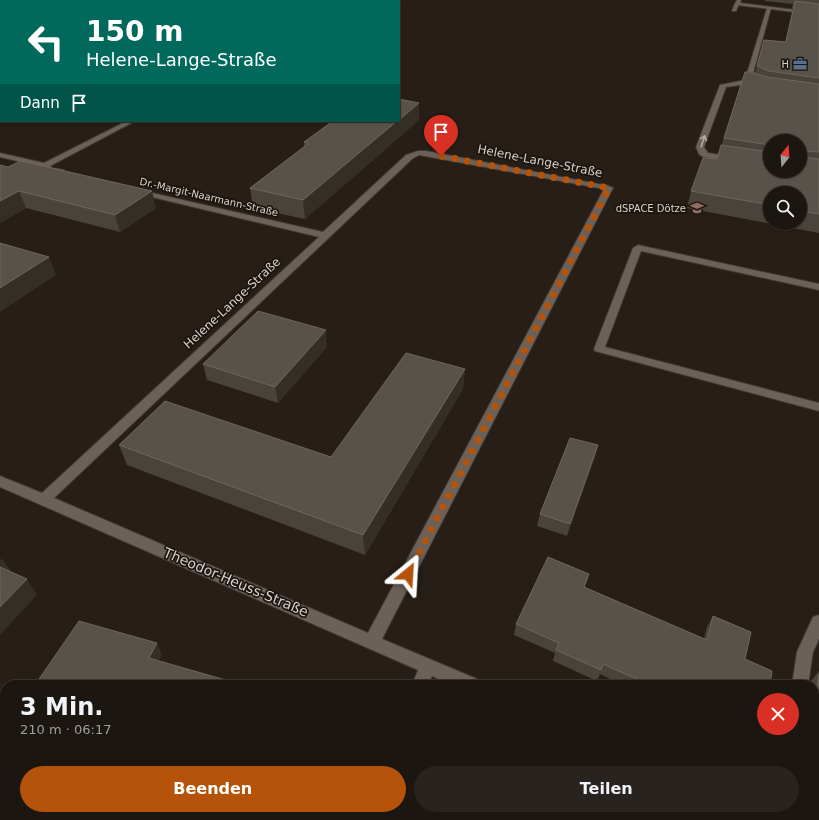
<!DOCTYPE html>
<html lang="de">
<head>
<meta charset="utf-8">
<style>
	:root { --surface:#1c1611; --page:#29231f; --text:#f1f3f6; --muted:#a09f9f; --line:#3a3531; --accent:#b45309 }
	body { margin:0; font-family:"DejaVu Sans",sans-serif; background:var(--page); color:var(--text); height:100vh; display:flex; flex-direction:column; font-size:15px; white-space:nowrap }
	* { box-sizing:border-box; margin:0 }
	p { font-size:13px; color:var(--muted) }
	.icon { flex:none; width:22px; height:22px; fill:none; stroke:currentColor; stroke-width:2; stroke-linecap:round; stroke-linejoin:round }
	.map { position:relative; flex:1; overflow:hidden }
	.panel { position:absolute; left:0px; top:680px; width:819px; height:140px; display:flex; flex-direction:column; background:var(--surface); border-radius:16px 16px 0 0; box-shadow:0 1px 3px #0004,0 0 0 1px var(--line) }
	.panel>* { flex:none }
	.top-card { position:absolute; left:0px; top:0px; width:400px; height:122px; box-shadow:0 1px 3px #0004,0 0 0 1px var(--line); background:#00695c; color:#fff; overflow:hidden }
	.needle { width:26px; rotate:17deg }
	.controls { position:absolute; left:763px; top:134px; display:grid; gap:8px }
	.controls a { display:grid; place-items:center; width:44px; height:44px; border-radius:50%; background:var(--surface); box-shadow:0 1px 3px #0004,0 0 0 1px var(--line); font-size:20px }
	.pin { position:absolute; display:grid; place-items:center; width:34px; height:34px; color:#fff; margin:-41px -17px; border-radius:50% 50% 50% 0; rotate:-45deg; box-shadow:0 0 4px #0007 }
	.pin .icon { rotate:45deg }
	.me { position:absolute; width:44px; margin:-22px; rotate:27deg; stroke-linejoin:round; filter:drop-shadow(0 0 3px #0008) }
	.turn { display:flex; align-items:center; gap:14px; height:84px; padding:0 20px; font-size:18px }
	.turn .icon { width:52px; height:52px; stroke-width:2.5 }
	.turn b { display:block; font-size:28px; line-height:34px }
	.then { display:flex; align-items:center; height:38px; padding:0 20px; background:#0003; gap:8px; font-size:15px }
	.round { display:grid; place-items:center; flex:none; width:42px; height:42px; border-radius:21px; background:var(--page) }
	.headline { display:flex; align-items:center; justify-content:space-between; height:68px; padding:0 20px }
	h1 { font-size:24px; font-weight:700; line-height:30px }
	.cta { display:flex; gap:8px; margin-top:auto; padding:8px 20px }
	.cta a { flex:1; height:46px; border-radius:24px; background:var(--accent); color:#fff; font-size:16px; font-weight:700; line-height:46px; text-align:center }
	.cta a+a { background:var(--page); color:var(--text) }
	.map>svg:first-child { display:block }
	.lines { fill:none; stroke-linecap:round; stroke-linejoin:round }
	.lane-casing { stroke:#3f3834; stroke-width:2 }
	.street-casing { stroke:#3f3834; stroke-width:2 }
	.lane { fill:#6b6159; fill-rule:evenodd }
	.street { fill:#6b6159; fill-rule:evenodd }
	.wall { fill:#4a433b; fill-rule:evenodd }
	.shaded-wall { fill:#352e26 }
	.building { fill:#59524b; stroke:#6d665f }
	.oneway { stroke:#b2aaa5 }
	.route { stroke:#b45309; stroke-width:7; stroke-dasharray:0 12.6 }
	.labels { text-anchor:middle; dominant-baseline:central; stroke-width:3.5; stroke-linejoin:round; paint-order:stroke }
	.far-poi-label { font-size:10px; fill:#d8d2ce; stroke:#1c150e; text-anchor:end }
	.far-street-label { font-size:10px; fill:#d8d2ce; stroke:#1c150e }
	.street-label { font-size:12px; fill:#d8d2ce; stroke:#1c150e }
	.near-street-label { font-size:14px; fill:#d8d2ce; stroke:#1c150e }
</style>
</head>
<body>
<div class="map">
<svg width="819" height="820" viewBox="0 0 819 820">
	<rect width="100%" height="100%" fill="#261e17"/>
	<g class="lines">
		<g class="lane-casing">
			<path id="lane" d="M735 3 739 4 736 11H732Z
				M769 7 771 8 751 81 756 84 753 86 747 84 726 87 704 147 708 153 733 157 737 159 733 161 703 157 699 154 696 147 720 85 745 80 767 8Z
				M638 245 819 284V290L641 251 605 347 819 403V411L595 351 594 349 633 248Z
				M819 615V639L813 652 808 685H792L797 652 813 617Z
				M769 815H789L788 820H768Z"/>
		</g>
		<g class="street-casing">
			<path id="street" d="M203 0H209L203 1Z
				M319 0H332V1H319Z
				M352 0H358L352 1Z
				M737 0H741L740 3 819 13V15L737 5 735 4Z
				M0 83H1V87H0Z
				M127 121H135L50 166 52 168 64 170V174L47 172 42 167 0 157V153L44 163Z
				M418 151H426L609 186 613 188 382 639 477 679 479 685H452L432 676 428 685H412L418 670 0 487V476L42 493 319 237 135 193V189L323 232 406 155ZM419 155 604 189 368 633 54 498 412 159Z
				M409 815H429V820H409Z
				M720 815H748L750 820H722Z"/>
		</g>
		<use href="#lane" class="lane"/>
		<use href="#street" class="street"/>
	</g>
	<path class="wall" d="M765 0H819V233L687 208 691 191 717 159 745 72 755 73 764 40 785 42 793 8H792L793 4 765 1ZM770 141H800L770 171ZM770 193H800V223H770Z
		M419 120 305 219 253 208 250 188 304 147V142Z
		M0 165 156 208 120 232 26 208 0 223Z
		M327 347 278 403 207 380 203 364Z
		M465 369 463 389 365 555 127 465 119 445 331 457Z
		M598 445 595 457 567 536 537 526 540 514Z
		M589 574 585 588 704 639 707 627 713 616 745 659 770 685H623L600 674 597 681 553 661 555 653 514 635 516 624Z
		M819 671V784L814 782V685H810L811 681Z"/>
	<path class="shaded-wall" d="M169 0H183L181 1H166Z
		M0 64H1V70L0 71Z
		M419 103V120L305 219 303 200 397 121H399V120Z
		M19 191 26 208 0 223V201Z
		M152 191 156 208 120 232 115 215Z
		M49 257 56 275 0 312V288Z
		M326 330 327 347 278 403 275 387Z
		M465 369 463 389 365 555 363 535Z
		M598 445 595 457 567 536 570 524Z
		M2 558 13 574 0 571V561Z
		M589 574 586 585 580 598 584 587Z
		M27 579 37 595 0 635V607Z
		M157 643 162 655 154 669 149 658Z
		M327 815H330L329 820H326Z"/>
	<path class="building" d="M0 0H169L166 1H1V64H0Z
		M795 1 819 4V78L769 71 757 66 764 40 786 42Z
		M745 72H751L767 77 819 84V152L806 151 802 157 819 159V214L800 211V193H770V205L691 191 703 158 717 159 721 145 770 152V171H800V141H770V145L724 138Z
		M399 99 419 103 399 120Z
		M333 121H397L303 200 250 188 309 143 304 142Z
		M21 161 152 191 115 215 19 191 0 201V165L8 167Z
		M0 243 49 257 0 288Z
		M258 311 326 330 275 387 203 364Z
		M406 353 465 369 363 535 119 445 165 401 331 457Z
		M570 438 598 445 570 524 540 514Z
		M548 557 589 574 584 587 707 640 713 616 751 632 745 659 772 671 770 685H650L603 664 601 670 556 650 559 643 516 624Z
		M0 567 27 579 0 607Z
		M79 621 157 643 149 658 243 685H35Z
		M819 674V770L814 768V713Z
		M277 815H327L326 820H276Z"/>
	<defs><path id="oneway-shaft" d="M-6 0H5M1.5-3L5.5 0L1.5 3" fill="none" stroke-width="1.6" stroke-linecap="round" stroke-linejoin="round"/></defs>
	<use class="oneway" href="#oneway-shaft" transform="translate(703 141) rotate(-72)"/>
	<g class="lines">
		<path class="route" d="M408 574 609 188 441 156"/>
	</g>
	<defs>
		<g id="office-bare" transform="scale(1.08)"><path d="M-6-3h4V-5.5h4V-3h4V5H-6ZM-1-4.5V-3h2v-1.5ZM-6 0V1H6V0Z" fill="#5c6f8a" stroke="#1c150e" stroke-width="2.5" paint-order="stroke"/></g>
		<g id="school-bare" transform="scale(1.08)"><path d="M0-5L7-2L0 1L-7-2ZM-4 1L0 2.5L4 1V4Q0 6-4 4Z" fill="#8d6e63" stroke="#1c150e" stroke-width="2.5" paint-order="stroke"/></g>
	</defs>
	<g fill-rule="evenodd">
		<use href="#office-bare" x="800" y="64"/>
		<use href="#school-bare" x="697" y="208"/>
	</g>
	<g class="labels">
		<g class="far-poi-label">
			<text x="789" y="64">H</text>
			<text x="686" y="208">dSPACE Dötze</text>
		</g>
		<g class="far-street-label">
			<text transform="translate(209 197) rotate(13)">Dr.-Margit-Naarmann-Straße</text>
		</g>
		<g class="street-label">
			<text transform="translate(540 161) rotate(11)">Helene-Lange-Straße</text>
			<text transform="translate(232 303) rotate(-43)">Helene-Lange-Straße</text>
		</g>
		<g class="near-street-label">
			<text transform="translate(236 582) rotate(23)">Theodor-Heuss-Straße</text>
		</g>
	</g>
</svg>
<div class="controls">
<a><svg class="needle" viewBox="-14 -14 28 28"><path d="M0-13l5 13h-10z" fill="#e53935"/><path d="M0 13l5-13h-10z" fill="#a09f9f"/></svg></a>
<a><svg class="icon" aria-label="search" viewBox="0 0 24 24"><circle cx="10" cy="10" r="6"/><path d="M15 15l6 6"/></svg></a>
</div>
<div class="pin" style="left:441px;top:156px;background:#d93025"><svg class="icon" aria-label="arrive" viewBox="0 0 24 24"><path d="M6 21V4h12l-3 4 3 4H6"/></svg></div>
<svg class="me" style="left:408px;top:574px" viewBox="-20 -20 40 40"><path d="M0-17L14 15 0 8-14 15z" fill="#b45309" stroke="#fff" stroke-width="4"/></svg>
<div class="top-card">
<div class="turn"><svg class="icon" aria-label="left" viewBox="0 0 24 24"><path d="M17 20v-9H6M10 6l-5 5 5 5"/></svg><div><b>150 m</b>Helene-Lange-Straße</div></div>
<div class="then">Dann<svg class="icon" aria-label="arrive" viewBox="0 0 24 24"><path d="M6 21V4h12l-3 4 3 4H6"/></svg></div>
</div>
<section class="panel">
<div class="headline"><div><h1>3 Min.</h1><p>210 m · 06:17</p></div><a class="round" style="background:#d93025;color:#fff"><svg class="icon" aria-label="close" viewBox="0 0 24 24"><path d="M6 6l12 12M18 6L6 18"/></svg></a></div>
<div class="cta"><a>Beenden</a><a>Teilen</a></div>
</section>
</div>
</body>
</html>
